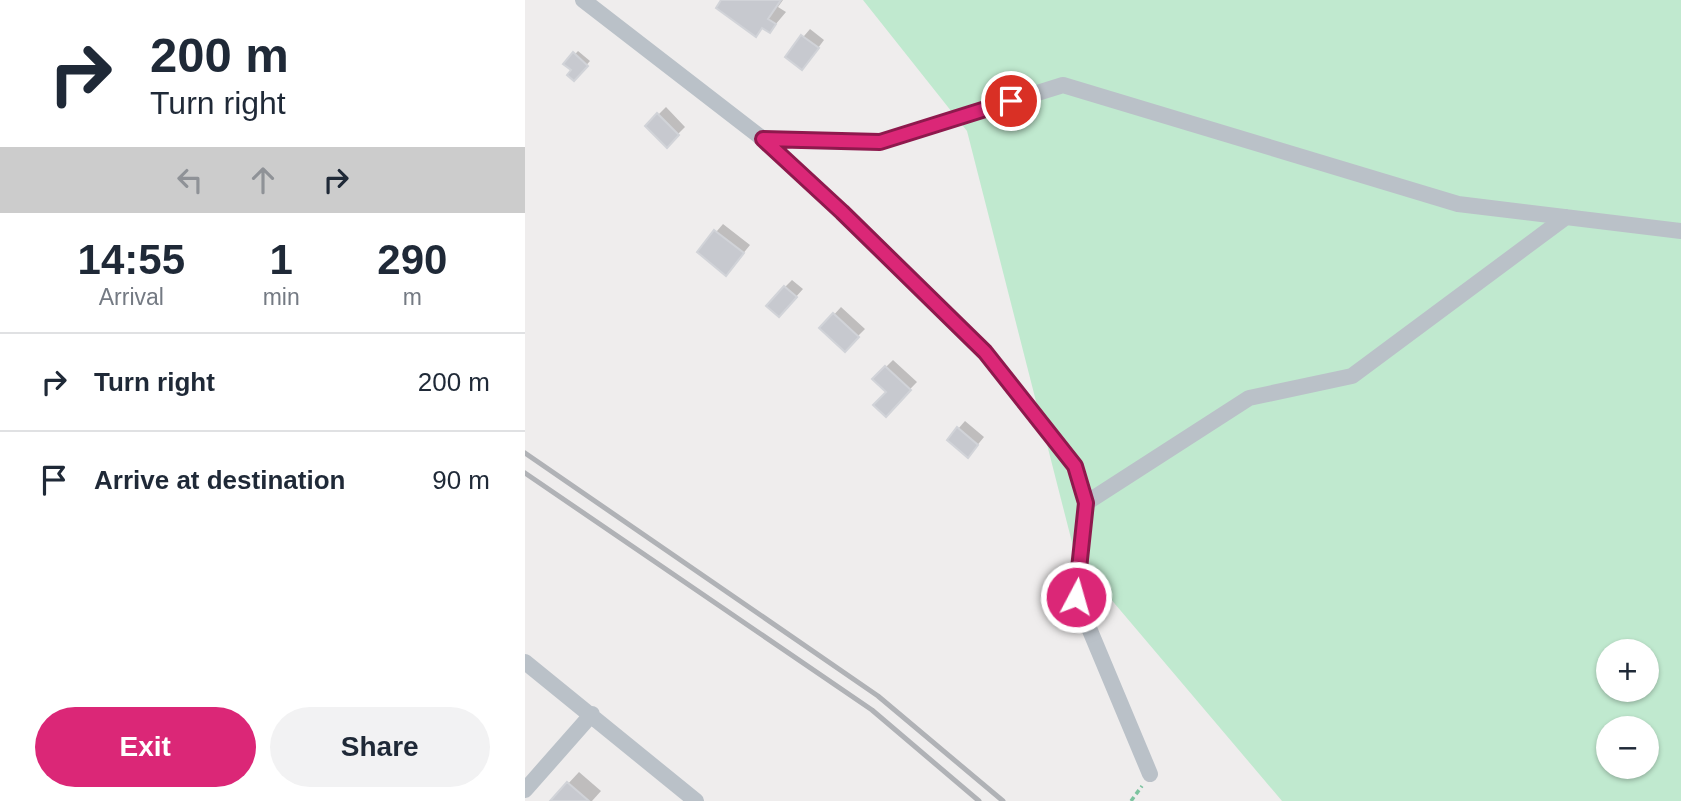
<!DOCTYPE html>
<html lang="en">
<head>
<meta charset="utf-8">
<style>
	:root { --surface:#fff; --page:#f2f2f3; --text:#1f2937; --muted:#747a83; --line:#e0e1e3; --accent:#db2777 }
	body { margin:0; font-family:Helvetica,sans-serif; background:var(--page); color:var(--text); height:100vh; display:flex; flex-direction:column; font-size:26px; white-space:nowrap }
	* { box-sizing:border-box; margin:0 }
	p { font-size:23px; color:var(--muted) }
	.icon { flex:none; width:38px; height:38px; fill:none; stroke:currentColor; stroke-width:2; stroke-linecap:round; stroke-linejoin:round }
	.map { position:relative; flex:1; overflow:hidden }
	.drawer { display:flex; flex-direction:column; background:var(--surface); width:525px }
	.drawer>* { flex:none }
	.hud { background:#fff; color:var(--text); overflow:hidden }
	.tools { position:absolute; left:1071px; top:639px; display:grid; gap:14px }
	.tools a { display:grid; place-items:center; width:63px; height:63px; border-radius:50%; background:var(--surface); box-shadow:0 2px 5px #0004; font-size:35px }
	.pin { position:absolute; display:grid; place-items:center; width:60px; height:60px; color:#fff; margin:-30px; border:4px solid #fff; border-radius:50%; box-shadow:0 2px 7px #0007 }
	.me { position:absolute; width:77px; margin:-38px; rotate:6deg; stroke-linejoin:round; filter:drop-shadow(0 0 5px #0008) }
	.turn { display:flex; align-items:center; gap:24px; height:147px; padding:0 35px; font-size:32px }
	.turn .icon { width:91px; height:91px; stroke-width:2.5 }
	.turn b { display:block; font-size:49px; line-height:60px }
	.lanes { display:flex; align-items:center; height:66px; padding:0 35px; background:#0003; justify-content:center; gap:35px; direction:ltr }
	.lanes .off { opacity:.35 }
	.eta { display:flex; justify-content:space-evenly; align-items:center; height:119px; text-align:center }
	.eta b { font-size:42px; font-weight:700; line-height:49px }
	.cta { display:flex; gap:14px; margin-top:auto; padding:14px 35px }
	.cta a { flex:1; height:80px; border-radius:42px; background:var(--accent); color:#fff; font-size:28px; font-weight:700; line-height:80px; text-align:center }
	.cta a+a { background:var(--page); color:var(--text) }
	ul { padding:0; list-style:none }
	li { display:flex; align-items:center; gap:21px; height:98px; padding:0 35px; border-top:2px solid var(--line) }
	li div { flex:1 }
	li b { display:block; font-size:26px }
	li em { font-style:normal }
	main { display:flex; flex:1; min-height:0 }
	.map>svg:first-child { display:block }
	.green { fill:#c0e9cf; fill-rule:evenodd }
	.shadow { fill:#0003 }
	.building { fill:#c7c9cf; stroke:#d1d3d8; stroke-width:2 }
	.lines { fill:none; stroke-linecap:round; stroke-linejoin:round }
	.path { stroke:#7cc39f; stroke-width:3.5; stroke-dasharray:5 3.5; stroke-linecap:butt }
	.minor { stroke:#bac1c8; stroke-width:16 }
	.rail { stroke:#b0b2b6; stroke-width:5 }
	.route-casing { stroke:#8e194d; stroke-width:18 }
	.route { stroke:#db2777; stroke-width:12 }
</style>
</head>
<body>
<main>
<section class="drawer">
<div class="hud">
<div class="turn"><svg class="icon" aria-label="right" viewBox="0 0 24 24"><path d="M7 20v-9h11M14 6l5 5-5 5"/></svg><div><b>200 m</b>Turn right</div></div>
<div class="lanes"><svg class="icon off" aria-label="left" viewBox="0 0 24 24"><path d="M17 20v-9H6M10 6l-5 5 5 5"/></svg><svg class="icon off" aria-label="ahead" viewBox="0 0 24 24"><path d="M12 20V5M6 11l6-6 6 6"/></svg><svg class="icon" aria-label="right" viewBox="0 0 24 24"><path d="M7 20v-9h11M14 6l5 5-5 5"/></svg></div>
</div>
<div class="eta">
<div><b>14:55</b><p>Arrival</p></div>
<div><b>1</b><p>min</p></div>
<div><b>290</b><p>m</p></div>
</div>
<ul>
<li><svg class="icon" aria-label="right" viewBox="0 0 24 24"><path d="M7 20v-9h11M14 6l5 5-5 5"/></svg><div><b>Turn right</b></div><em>200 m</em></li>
<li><svg class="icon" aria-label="arrive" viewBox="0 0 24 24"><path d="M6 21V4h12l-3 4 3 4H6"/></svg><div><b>Arrive at destination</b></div><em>90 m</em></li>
</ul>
<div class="cta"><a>Exit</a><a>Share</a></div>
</section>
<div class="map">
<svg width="1156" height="801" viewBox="0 0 1156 801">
	<rect width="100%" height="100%" fill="#efeded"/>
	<path class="green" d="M338 0H1156V801H757L551 558 442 131ZM1083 651H1122V690H1083ZM1083 728H1122V766H1083Z"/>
	<path class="shadow" d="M199 0H258L253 7 261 12 245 31 239 27 231 35Z
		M285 29 299 40 284 60 262 56Z
		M53 51 65 61 49 79 48 70 41 64Z
		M141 107 160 127 142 145 122 126Z
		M198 224 225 245 208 266 174 252Z
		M267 280 278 289 261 308 260 287Z
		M316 307 340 329 320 349 297 328Z
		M368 360 392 382 361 414 363 392 349 379Z
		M440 421 459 437 450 448 433 429Z
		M54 772 76 791 67 801H27Z"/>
	<path class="building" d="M196 0H256L243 19 251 24 245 33 237 28 231 37 191 8Z
		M276 35 294 48 277 70 260 57Z
		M48 52 63 66 49 81 42 75 46 70 38 64Z
		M132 113 154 135 142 148 120 126Z
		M189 230 219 253 201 276 172 252Z
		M259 286 272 297 254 317 241 306Z
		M308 313 334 337 320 352 294 328Z
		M360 366 386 390 361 417 348 405 361 392 347 379Z
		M432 427 453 445 443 458 422 440Z
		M42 782 64 801H25Z"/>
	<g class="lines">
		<path class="path" d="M606 801 617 786"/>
		<path class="minor" d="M58 0 238 139 317 212 460 352 550 466 561 503
			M238 139 355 142 538 85 933 204 1156 231
			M0 662 171 801
			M625 774 551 597 561 503 724 398 827 376 1041 217
			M0 790 67 714"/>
		<path class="rail" d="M0 453 353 696 478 801
			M0 473 347 710 454 801"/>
	</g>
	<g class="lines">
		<g class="route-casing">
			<path id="route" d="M486 101 355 142 238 139 317 212 460 352 550 466 561 503 551 597"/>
		</g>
		<use href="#route" class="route"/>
	</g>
</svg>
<div class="tools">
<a>+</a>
<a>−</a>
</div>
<div class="pin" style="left:486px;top:101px;background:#d93025"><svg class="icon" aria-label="arrive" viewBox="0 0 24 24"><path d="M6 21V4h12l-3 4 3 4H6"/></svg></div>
<svg class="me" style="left:551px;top:597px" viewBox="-20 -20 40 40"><circle r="17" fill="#db2777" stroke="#fff" stroke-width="3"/><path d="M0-11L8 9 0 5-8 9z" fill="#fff"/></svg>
</div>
</main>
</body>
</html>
